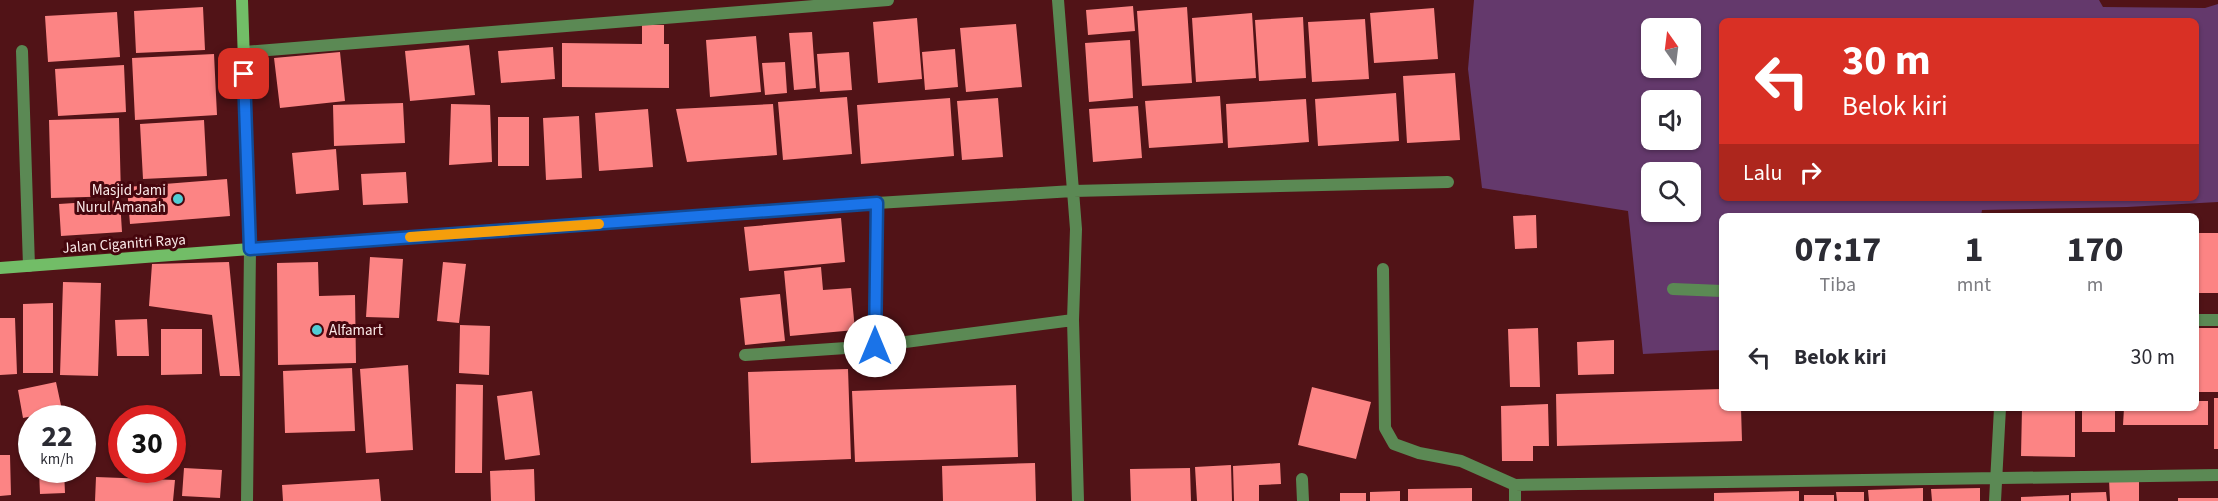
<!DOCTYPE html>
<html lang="id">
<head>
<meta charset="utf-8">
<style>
	:root { --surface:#fff; --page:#f7f7f7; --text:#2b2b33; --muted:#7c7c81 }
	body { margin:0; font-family:"Source Sans 3",sans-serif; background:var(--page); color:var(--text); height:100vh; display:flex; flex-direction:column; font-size:22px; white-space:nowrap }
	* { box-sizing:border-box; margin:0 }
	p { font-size:20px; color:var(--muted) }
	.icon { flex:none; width:33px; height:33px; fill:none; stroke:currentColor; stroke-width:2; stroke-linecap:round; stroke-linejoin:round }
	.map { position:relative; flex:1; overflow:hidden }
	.sheet { position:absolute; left:1719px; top:213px; width:480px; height:198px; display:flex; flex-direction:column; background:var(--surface); border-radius:9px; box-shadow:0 2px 4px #0004 }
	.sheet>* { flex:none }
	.banner { position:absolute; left:1719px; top:18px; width:480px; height:183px; border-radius:9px; box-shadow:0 2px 4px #0004; background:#d93025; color:#fff; overflow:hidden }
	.needle { width:39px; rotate:346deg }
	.tools { position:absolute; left:1641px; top:18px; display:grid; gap:12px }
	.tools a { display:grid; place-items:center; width:60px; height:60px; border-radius:9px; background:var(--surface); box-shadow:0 2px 4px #0004; font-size:30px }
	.speed { position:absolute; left:18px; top:405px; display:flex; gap:12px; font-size:30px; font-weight:700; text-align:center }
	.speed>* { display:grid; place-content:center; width:78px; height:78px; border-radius:50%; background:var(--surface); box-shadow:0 2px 4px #0004; line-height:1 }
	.speed small { font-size:15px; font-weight:400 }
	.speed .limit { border:9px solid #d22; background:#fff; color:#111 }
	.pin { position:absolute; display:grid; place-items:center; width:51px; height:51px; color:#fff; margin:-26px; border-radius:12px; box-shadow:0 3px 9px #0006 }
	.me { position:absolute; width:66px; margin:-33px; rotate:0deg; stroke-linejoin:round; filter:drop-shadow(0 0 4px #0008) }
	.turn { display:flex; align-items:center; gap:21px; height:126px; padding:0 24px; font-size:27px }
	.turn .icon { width:78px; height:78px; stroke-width:2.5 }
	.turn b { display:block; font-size:42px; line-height:51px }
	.then { display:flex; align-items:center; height:57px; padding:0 24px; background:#0003; gap:12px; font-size:22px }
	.eta { display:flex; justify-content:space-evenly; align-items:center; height:102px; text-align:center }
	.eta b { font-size:36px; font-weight:700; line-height:42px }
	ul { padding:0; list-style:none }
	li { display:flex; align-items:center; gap:18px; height:84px; padding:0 24px }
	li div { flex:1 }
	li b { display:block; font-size:22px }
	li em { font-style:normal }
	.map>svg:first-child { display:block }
	.green { fill:#64396c; fill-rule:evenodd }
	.building { fill:#fc8484 }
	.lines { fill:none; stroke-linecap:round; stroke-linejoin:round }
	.street { stroke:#5b8954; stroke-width:12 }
	.secondary { stroke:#72bd67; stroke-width:12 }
	.route-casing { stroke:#114b97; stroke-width:15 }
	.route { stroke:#1a73e8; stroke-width:10 }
	.slow { stroke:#f59e0b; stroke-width:10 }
	.poi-dot { fill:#51ccd4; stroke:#45060d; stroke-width:2 }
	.labels { text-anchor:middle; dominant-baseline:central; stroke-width:6; stroke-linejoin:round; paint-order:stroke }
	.poi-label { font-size:15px; fill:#fae9e8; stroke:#45060d; text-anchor:end }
	.street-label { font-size:15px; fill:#fae9e8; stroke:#45060d }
</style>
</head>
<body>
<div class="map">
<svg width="2218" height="501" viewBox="0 0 2218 501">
	<rect width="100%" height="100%" fill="#511317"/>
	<path class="green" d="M1474 0H2099L2103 7 2205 8 2218 4V202L2127 207 1982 210 1981 216H1722V350L1643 354 1628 211 1482 188 1468 69ZM1722 21H2196V198H1722ZM1652 28H1690V68H1652ZM1652 100H1690V140H1652ZM1652 172H1690V212H1652Z"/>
	<path class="building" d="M1133 6 1135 31 1088 35 1086 10Z
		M203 7 205 50 136 53 134 11Z
		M1187 7 1192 83 1142 86 1137 11Z
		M1434 8 1438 59 1374 63 1370 13Z
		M117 12 120 57 48 62 45 16Z
		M1252 13 1256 78 1196 82 1192 18Z
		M1303 17 1306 78 1259 81 1255 20Z
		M917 18 922 79 878 83 873 22Z
		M1365 19 1369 79 1312 82 1308 22Z
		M1016 24 1022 87 966 92 960 28Z
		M642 25H664V44H669V88L562 87V43L642 44Z
		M812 32 816 88 794 90 789 33Z
		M756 36 761 92 710 97 706 40Z
		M1130 40 1133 98 1089 102 1085 43Z
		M469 45 475 95 410 101 405 51Z
		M553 47 555 79 501 83 498 51Z
		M955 49 958 87 925 90 922 52Z
		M340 52 345 101 280 108 274 58Z
		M849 52 852 90 820 92 817 54Z
		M214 54 217 115 135 120 132 58Z
		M785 62 787 93 765 95 762 63Z
		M124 65 126 112 58 116 55 69Z
		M1455 73 1460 140 1407 143 1403 76Z
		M1396 93 1399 141 1318 146 1315 99Z
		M1220 96 1223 143 1149 148 1145 101Z
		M847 97 852 154 783 160 778 102Z
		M950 98 954 156 861 164 857 105Z
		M998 98 1003 157 962 160 957 101Z
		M1306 99 1309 142 1228 148 1226 104Z
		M403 103 405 143 334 146 333 105Z
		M451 104 490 105 492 162 449 165Z
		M773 104 777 155 687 162 676 109Z
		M1138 106 1142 158 1093 162 1089 109Z
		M648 109 653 167 599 171 595 113Z
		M579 116 582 178 546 180 543 118Z
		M498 117H529V166H498Z
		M119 118 121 196 51 198 49 120Z
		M204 120 207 176 143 179 140 124Z
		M336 149 339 190 296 194 292 153Z
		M406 172 408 203 363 205 361 174Z
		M227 179 230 216 130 224 127 187Z
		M120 200 122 232 61 236 59 204Z
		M1536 215 1537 248 1515 249 1513 216Z
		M841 218 845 262 749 271 744 227Z
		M2196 233H2218V293H2196Z
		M370 257 403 259 399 318 366 317Z
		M229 262 240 376H220L212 315 149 306 152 264Z
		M318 262 319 296 355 295 356 363 278 365 277 263Z
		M443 262 466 264 459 323 437 321Z
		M821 267 823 290 851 288 855 330 790 336 784 271Z
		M63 282 101 283 98 376 60 375Z
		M780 294 785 341 745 345 740 298Z
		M53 303V373H23V304Z
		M0 318H15L17 374 0 375Z
		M147 319 149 356H117L115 320Z
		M460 325 490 326 489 375 459 373Z
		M1538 328 1540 387H1510L1508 329Z
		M2196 328H2218V392H2196Z
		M161 329H202V374L161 375Z
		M1614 340V374L1578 375 1577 342Z
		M408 365 413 450 366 453 360 369Z
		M352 368 355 431 285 433 283 371Z
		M848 369 851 459 751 463 748 372Z
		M56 382 62 410 23 418 18 390Z
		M456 384 483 385 482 473H455Z
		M1016 385 1018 457 855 462 852 391Z
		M1312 387 1371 402 1356 459 1298 445Z
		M1722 389V408H1741L1742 441 1557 446 1556 394Z
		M532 391 540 455 505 460 497 396Z
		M2214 398H2218V449H2214Z
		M2196 401H2208V425H2123L2124 408H2196Z
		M1548 404 1549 446H1533V461H1502L1501 406Z
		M2022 408H2075V457L2021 456Z
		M2082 408H2115V432H2082Z
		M0 455H10L11 495 0 496Z
		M1035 463 1036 501H943L942 466Z
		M1280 463 1281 484 1259 485V501H1234L1233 466Z
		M1231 465 1232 501H1197L1195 467Z
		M184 468 222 470 220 498 182 496Z
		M1190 468 1191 501H1131L1130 469Z
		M534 469 535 501H491L490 471Z
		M39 470H64L65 493 40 494Z
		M96 477 175 480 173 501H95Z
		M2139 478V501H2110L2109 479Z
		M379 479 381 501H283L282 485Z
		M1472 488V501H1408V489Z
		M1923 488V501H1869L1868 490Z
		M1980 488V501H1932L1931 489Z
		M1400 491V501H1370V492Z
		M1799 491V501H1714V493Z
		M1836 492H1864V501H1837Z
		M2106 492 2107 501H2071V493Z
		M1340 493H1366V501H1340Z
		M1804 495H1834V501H1804Z
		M2069 495V501H2021V497Z
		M2178 498H2218V501H2178Z"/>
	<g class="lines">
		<path class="street" d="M1058 0 1076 229 1073 320 1078 501
			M22 51 29 266
			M244 52 888 0
			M1383 269 1385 428 1394 444 1419 453 1461 461 1515 485 2218 475
			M1673 289 1722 291
			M2196 320H2218
			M875 346 877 203
			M745 355 875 346 1073 320
			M1302 479 1303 501
			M1515 485V501
			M247 501 250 249 877 203 1073 191 1448 182
			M1995 501 2000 408"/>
		<path class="secondary" d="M0 268 250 249 242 0"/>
	</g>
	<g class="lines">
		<g class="route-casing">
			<path id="route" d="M244 74 250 249 877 203 875 346"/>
		</g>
		<use href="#route" class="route"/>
		<path class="slow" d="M410 237 599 224"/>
	</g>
	<g class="poi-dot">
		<circle cx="178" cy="199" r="6"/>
		<circle cx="317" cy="330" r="6"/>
	</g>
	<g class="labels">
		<g class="poi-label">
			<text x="166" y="190">Masjid Jami<tspan x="166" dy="17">Nurul Amanah</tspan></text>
			<text x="329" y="330" text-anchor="start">Alfamart</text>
		</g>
		<g class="street-label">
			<text transform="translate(124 244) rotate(-4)">Jalan Ciganitri Raya</text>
		</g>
	</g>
</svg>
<div class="tools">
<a><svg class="needle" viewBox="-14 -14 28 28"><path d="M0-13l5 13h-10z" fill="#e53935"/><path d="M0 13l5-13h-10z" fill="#7c7c81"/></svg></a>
<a><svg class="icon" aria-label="sound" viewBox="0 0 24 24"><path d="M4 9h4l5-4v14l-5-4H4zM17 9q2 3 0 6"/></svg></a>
<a><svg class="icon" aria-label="search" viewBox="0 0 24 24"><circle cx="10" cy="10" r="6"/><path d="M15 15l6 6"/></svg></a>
</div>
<div class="speed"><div>22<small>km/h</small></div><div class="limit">30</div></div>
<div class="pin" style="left:244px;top:74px;background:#d93025"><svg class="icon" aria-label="arrive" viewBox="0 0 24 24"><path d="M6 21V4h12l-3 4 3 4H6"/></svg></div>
<svg class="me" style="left:875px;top:346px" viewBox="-20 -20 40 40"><circle r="19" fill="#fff"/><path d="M0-13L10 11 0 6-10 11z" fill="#1a73e8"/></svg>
<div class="banner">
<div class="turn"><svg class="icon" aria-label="left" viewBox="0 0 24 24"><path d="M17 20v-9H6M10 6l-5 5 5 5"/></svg><div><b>30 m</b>Belok kiri</div></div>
<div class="then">Lalu<svg class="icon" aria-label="right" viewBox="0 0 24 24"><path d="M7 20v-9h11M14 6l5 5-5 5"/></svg></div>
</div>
<section class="sheet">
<div class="eta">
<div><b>07:17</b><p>Tiba</p></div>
<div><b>1</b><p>mnt</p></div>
<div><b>170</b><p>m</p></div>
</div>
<ul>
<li><svg class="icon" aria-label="left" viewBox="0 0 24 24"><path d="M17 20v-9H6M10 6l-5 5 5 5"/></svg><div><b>Belok kiri</b></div><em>30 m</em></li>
</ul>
</section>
</div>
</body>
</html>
